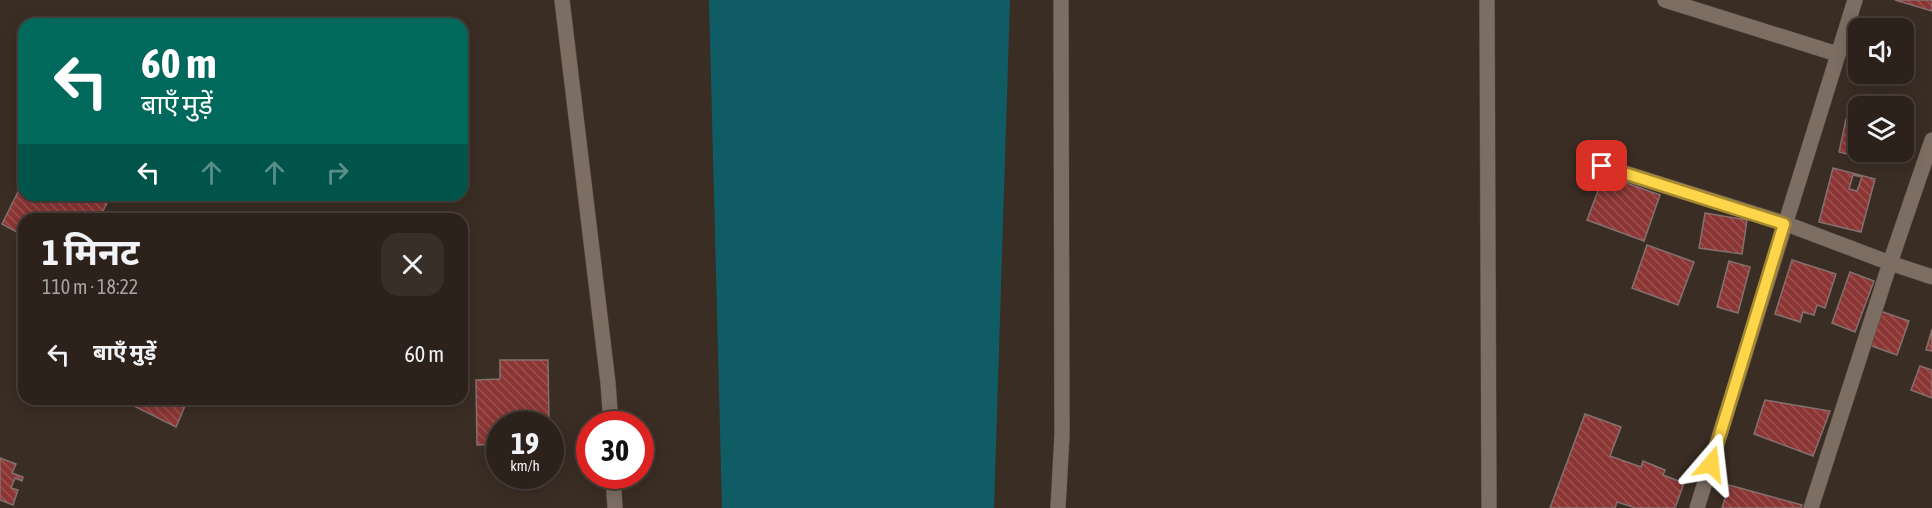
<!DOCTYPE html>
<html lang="hi">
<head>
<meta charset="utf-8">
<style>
	:root { --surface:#2c221b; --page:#382f28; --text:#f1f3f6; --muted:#a6a4a3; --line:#483f3a }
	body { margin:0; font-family:"Asap Condensed","Noto Sans Devanagari",sans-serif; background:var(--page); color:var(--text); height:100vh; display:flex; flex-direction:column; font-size:22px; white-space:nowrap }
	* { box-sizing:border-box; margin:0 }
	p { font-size:20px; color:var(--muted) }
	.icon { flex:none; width:33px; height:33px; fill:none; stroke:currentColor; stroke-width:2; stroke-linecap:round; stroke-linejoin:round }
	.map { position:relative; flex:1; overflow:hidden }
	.sheet { position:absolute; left:18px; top:213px; width:450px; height:192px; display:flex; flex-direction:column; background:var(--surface); border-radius:18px; box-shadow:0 3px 15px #0003,0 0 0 2px var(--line) }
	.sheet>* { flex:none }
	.hud { position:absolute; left:18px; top:18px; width:450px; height:183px; border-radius:18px; box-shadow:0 3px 15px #0003,0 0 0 2px var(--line); background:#00695c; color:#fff; overflow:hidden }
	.buttons { position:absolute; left:1848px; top:18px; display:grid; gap:12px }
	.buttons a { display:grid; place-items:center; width:66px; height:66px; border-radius:12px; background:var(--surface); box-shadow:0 3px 15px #0003,0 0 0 2px var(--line); font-size:30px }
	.speed { position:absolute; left:486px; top:411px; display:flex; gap:12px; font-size:30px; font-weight:700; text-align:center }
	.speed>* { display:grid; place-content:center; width:78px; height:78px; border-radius:50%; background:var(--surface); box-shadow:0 3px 15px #0003,0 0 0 2px var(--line); line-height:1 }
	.speed small { font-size:15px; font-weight:400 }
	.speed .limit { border:9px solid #d22; background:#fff; color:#111 }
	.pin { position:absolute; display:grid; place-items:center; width:51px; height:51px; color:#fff; margin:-26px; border-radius:12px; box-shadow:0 3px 9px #0006 }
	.me { position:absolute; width:66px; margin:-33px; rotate:17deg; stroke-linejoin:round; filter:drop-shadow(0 0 4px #0008) }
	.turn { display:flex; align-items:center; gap:21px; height:126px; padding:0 24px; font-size:27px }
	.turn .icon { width:78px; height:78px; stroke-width:2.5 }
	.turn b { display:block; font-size:42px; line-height:51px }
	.lanes { display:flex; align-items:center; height:57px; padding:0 24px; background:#0003; justify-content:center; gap:30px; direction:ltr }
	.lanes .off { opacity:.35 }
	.round { display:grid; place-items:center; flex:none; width:63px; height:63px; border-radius:18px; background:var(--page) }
	.summary { display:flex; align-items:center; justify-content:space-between; height:102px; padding:0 24px }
	h1 { font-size:36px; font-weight:700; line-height:45px }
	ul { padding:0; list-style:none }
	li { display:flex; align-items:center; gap:18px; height:78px; padding:0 24px }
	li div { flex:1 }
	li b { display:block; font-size:22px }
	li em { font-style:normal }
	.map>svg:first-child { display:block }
	.water { fill:#0f5c65 }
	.building { fill:url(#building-back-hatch); stroke:#84716f; stroke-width:1.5; fill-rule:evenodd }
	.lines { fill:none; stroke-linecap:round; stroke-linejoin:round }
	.minor-casing { stroke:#554a43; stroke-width:16 }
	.tertiary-casing { stroke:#554a43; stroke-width:16 }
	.minor { stroke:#7d6e63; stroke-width:15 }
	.tertiary { stroke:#7d6e63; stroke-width:15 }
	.route-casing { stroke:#a68a30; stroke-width:15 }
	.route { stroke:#ffd54a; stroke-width:10 }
</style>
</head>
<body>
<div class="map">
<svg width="1932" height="508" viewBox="0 0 1932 508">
	<defs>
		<pattern id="building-back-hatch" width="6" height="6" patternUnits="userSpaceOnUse" patternTransform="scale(1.5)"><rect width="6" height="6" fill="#8b3635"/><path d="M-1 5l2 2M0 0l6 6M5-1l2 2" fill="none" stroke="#9b5251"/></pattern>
	</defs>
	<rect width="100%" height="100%" fill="#3a2d24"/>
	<path class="water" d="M709 0H1010L994 508H722Z"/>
	<path class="building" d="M1895 0H1932V11Z
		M1846 119 1858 121V152H1876L1874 161 1839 152Z
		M1833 168 1875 179 1861 232 1819 222ZM1853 175 1862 177 1857 191 1849 189Z
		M1604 175 1660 195 1644 241 1587 220Z
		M24 180V195H111L99 219H24V236L2 224Z
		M1705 213 1747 220 1742 254 1699 248Z
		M1647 245 1694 262 1678 305 1632 288Z
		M1792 260 1836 274 1825 308 1817 305 1814 315 1803 312 1800 322 1775 314Z
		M1729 261 1750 267 1738 313 1717 307Z
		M1850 272 1874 281 1855 332 1832 323Z
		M1880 311 1909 321 1897 355 1869 345Z
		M1932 329V351L1926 350Z
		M500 360H548L549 424H500V444L477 445 476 380 500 379Z
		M1920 366 1932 370V398L1911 390Z
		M120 399H188L176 427Z
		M1765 400 1830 411 1813 456 1754 434Z
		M1585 414 1621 427 1610 456 1641 467 1643 461 1665 470 1663 475 1684 483 1675 508H1636L1617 502 1615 508H1550Z
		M0 458 16 464 12 473 23 477 22 481 15 478 11 488 18 490 13 505 0 500Z
		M1729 485 1802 505 1801 508H1722Z"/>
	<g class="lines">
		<g class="minor-casing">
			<path id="minor" d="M1487 0 1489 508
				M1665 0 1837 54
				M1602 166 1784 223 1890 263 1932 277
				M1697 508 1855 0
				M1811 508 1890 263 1932 140"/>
		</g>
		<g class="tertiary-casing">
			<path id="tertiary" d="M562 0 608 383 611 424
				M613 476 615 508
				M1058 508 1062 435 1061 0"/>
		</g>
		<use href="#minor" class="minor"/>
		<use href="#tertiary" class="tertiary"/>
	</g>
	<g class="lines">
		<g class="route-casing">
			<path id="route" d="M1602 166 1784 224 1711 464"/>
		</g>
		<use href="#route" class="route"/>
	</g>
</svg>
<div class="buttons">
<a><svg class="icon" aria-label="sound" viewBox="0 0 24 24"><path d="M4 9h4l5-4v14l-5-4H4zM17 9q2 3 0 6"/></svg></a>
<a><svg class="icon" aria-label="layers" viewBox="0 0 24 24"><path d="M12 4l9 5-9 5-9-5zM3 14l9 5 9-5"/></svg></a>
</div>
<div class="speed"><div>19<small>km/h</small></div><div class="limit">30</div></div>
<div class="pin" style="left:1602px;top:166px;background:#d93025"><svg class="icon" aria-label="arrive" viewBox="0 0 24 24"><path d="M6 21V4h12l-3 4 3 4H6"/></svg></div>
<svg class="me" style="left:1711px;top:464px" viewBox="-20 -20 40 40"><path d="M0-17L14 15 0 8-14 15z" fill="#ffd54a" stroke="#fff" stroke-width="4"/></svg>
<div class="hud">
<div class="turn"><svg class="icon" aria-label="left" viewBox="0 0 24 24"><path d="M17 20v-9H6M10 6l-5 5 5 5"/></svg><div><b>60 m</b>बाएँ मुड़ें</div></div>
<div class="lanes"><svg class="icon" aria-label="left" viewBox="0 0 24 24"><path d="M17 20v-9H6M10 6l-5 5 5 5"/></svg><svg class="icon off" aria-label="ahead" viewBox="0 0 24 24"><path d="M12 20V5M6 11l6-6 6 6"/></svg><svg class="icon off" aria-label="ahead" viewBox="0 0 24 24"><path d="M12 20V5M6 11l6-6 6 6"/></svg><svg class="icon off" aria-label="right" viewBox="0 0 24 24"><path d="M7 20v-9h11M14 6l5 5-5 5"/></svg></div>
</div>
<section class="sheet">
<div class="summary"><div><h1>1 मिनट</h1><p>110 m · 18:22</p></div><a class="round"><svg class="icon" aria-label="close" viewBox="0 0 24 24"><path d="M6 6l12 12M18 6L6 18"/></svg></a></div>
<ul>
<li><svg class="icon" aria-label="left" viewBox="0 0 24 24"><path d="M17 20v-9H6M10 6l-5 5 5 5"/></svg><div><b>बाएँ मुड़ें</b></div><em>60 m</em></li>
</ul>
</section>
</div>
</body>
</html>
